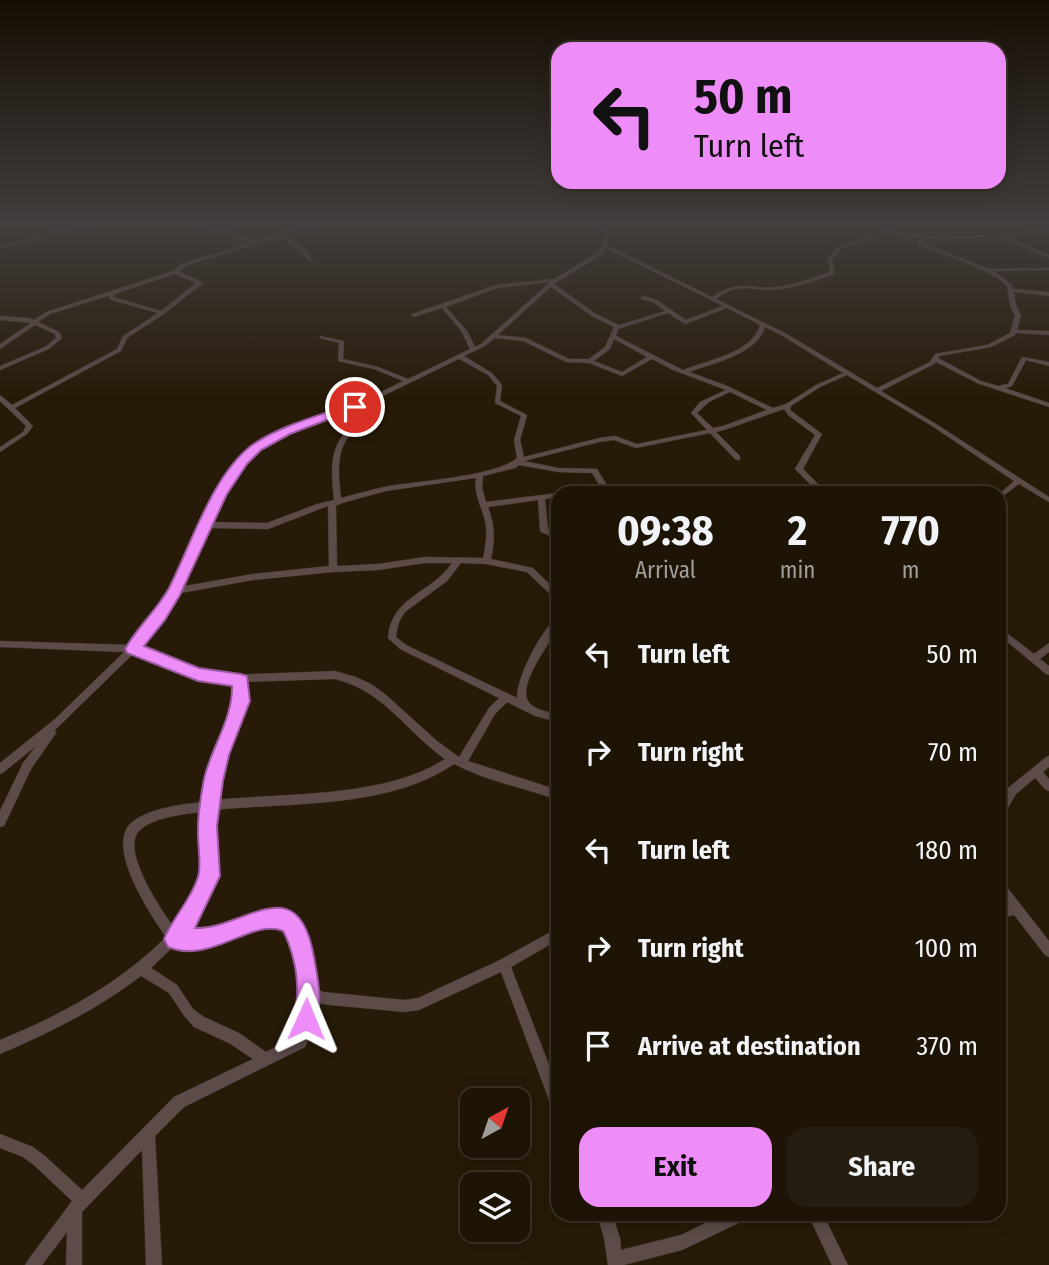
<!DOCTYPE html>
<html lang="en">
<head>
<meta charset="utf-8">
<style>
	:root { --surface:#1d1406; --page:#251d10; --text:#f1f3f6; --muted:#a09e9b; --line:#3b3328; --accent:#ee8cf8 }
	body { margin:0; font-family:"Fira Sans Condensed",sans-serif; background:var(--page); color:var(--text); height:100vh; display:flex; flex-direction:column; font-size:26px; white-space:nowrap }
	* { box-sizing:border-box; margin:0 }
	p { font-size:23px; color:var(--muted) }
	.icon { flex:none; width:38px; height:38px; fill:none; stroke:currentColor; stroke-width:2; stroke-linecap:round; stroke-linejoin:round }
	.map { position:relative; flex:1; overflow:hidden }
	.sheet { position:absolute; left:551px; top:486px; width:455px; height:735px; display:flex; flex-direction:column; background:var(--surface); border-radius:21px; box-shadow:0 4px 18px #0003,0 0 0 2px var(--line) }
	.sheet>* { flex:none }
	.hud { position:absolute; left:551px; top:42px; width:455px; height:147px; border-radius:21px; box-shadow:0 4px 18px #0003,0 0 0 2px var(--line); background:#ee8cf8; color:#111; overflow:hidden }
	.needle { width:46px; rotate:40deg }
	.fabs { position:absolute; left:460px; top:1088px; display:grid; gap:14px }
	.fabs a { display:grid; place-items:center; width:70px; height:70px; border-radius:14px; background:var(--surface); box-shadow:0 4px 18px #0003,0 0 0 2px var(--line); font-size:35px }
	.pin { position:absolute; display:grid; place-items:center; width:60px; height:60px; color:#fff; margin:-30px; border:4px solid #fff; border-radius:50%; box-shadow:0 2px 7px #0007 }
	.me { position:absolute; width:77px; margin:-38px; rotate:1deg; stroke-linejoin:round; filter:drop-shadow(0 0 5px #0008) }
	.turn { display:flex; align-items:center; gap:24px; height:147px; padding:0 28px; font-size:32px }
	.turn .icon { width:91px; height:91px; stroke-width:2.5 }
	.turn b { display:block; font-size:49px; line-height:60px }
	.eta { display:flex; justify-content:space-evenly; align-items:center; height:119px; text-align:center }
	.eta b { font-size:42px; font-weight:700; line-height:49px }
	.button { display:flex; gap:14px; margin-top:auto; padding:14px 28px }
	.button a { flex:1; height:80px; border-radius:21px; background:var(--accent); color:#111; font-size:28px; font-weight:700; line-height:80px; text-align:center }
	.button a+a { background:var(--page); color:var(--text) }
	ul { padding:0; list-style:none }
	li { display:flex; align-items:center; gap:21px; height:98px; padding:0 28px }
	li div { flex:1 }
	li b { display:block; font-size:26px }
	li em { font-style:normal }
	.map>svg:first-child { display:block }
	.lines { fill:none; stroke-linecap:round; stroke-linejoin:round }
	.street-casing { stroke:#413423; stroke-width:1 }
	.street { fill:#5c4b49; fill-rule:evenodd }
	.route { fill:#ee8cf8; stroke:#9b5ba1; stroke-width:2 }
</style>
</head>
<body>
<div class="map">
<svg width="1049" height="1265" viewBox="0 0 1049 1265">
	<rect width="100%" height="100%" fill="#271a08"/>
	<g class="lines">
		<g class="street-casing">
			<path id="street" d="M93 221H101L0 249V247Z
				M192 221H199L255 241 285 232 311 221H318L284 235 304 248 313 260 309 261 300 250 280 237 187 265 179 271 202 282V284L164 314 127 338 121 351 15 408 33 426 27 434 0 452V447L23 432 26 426 0 401V395L12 405 117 349 123 336 158 313 111 300 108 296 50 314 38 322 59 332 62 338 61 339 49 349 0 370V366L45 347 56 338 55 334 35 325 0 349V344L31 323 0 320V316L29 318 34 320 46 312 173 271 183 263 250 243ZM175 274 196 283 161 311 113 297 115 294Z
				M560 221H585L583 222Z
				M600 221H604L608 235 607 245 712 297C741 278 747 290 776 287 795 285 813 278 830 272L828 260 838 246 886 232 877 221H882L891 232 943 237 1049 231V233L1004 236 1049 255V258L1001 238V236L943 239 927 238 922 243 989 269 1049 268V270L994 271 1012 285 1013 289 1049 292V296L1014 292 1016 305 1021 316 1017 330 1049 331V335L1016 333 1015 335 991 347 939 356 938 358 981 381 998 386 1008 384 1022 357 1049 362V366L1026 360 1012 386 1005 388 1049 403V407L977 383 936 362 934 364 881 391 936 424 1049 497V502L1019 484 999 499V494L1014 481 932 426 847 375 820 387 791 406 790 410 822 434 803 469 828 494H820L795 469 815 435 788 415 784 409 727 429 716 432 740 456V460H736L710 433 636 448 614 440 599 442 524 461 558 468 597 469 608 487H614L632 494H620L614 491 596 494H569L572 492 601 488 592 473 558 472 519 465 515 468 483 476 482 488 486 502 558 493 561 494H558V497L545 499 548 529 558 533V539L541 532 540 530 538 500 488 507C495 525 495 540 491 559L533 568 558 592V600L555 599 527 572 486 564 461 563 447 581 405 612C399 620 397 627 396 637L406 645 517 698C516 679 542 627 558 618 558 622 559 625 557 629 550 644 518 683 528 701 533 710 549 712 558 714V722L535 716 507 702 495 714 468 761 558 790V800C524 788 487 781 454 764 389 809 290 802 214 810 212 829 216 847 215 865 215 890 199 914 185 934 194 935 203 935 212 932 239 924 281 893 301 928 311 946 308 968 314 987L323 992 404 1000 418 998 500 960 558 928V940L511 967 558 1088V1112L553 1110 551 1105 501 972 419 1010 404 1012 321 1004 315 1001 312 1032 305 1047 184 1107 155 1136 162 1265H146L142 1150 82 1212V1265H66L67 1232 42 1265H25L28 1260 72 1201 35 1166 23 1157 0 1148V1134L33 1147 45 1156 82 1190 174 1097 253 1059 229 1043 194 1027 185 1017 169 993 141 976C98 1009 49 1033 0 1054V1040C61 1015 119 984 166 937 151 916 105 847 131 823 148 808 183 804 204 802L211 769 234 707 236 682C201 684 167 666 134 653L55 730 56 733 54 736 31 769 4 826 0 827V811L23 763 36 746 4 772 0 774V763L55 719 124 652 0 647V641L131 645 157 614 225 479 250 450 284 431 353 406 403 381 374 369 338 361 339 343 320 338V336L344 341 343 359 378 367 408 379 470 349 462 332 442 308 414 317 411 315 412 314 496 285 554 279 597 253 603 246 604 235ZM884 234 922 238 917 242V244L977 267 999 279 1007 286 1010 305 1015 316 1010 333 987 345 935 354 930 362 877 388 785 333 716 299C722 295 728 290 736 289 750 286 766 292 781 289 799 287 817 280 835 274L832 260 842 248ZM606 248 723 306 686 320 657 300 643 296 641 297V299L653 302 665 311 619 325 596 314 554 284 601 255ZM550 282 481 344 475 347 467 331 446 307 497 288ZM551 287 592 316 614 327 605 347 589 359H569L526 338 498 335ZM727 308 760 325C752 353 708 360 683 370L616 336 618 329 668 313 685 324ZM765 327 781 335 843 373 816 385 786 404 773 408 725 385 689 372C712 363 757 355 765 327ZM495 338 523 341 566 362 589 363 622 376 652 359 673 370 726 390 700 402 691 413 707 430 637 444 615 436 599 438 524 457 520 440 527 415 500 401 502 385 492 373 464 356 485 346ZM614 339 647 357 622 372 594 361 610 349ZM459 359 488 375 497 386 495 403 521 416 514 440 517 458C497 476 419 481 389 486 373 489 357 494 341 498 339 480 336 459 345 442 356 423 378 423 379 398ZM730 392 767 410 723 426 713 428 697 413 709 402ZM373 401C370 418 354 422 344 434 328 453 332 478 334 500L317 504 267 523 211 522 232 480 254 452 288 433 357 408ZM476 478C474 493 480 504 484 517 488 531 486 544 483 558L425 557 378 564 337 566 336 505H338L342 503 386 491ZM328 506 329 566 253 574 179 587 208 528 268 529ZM425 563H452C431 594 391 596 388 638L400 649 499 698 489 708 459 757 437 741 385 694 371 684 356 677 335 671 227 675 199 670 139 648 163 618 175 594 253 580 333 572 378 570ZM335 679C386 692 405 731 445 759 386 798 284 793 215 800L221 769 243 707 246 682ZM203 812C201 831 205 849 204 868 202 891 187 910 175 929 162 911 119 849 140 830 154 817 184 814 203 812ZM269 923 280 924 286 926 293 936 296 946 299 976 303 991 300 1030 295 1037 266 1052 239 1033 204 1017 193 1009 177 985 151 968 175 945C185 946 195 947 204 946 227 943 247 928 269 923Z
				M999 627 1034 654 1049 643V652L1040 659 1049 666V675L1046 674 999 635Z
				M1049 756V767L1043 772 1049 779V791L1045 789 1035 778 1016 794 1003 816 999 817V802L1008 788 1045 758Z
				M999 880 1003 882 1049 941V957L1045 955 1014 915 999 919V907L1007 905 999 896Z
				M597 1214H612L620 1238 621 1250 681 1235 724 1214H749L747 1219 682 1250 624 1265H608L604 1238Z
				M808 1214H823L848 1265H832Z"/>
		</g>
		<use href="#street" class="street"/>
	</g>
	<linearGradient id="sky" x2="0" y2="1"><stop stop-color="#150e04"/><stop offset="0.56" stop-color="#413e3d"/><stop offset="1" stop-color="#413e3d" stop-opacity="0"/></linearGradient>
	<rect width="1049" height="398" fill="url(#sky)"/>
	<path class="route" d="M351 404 361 407 290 434 261 450 247 464 227 494 180 595 165 620 144 646 199 668 241 674 247 676 250 701 229 755 223 781 217 826 220 876 195 928C245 929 298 866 314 957 318 981 324 1004 314 1027L306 1030 298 1027C293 1015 297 1005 297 993 298 973 292 948 283 931 252 918 211 965 168 947L164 939C173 917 191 900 198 877 202 863 197 843 198 828 198 812 201 795 204 779 211 748 233 718 232 686L198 681 127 653 125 649C137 627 157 610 169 588 191 545 212 475 252 445 281 425 318 416 351 404Z"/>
</svg>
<div class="fabs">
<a><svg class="needle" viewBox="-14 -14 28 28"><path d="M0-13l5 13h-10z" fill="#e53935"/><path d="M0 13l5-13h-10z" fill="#a09e9b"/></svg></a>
<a><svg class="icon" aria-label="layers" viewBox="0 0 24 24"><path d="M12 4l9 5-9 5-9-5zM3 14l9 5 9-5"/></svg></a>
</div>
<div class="pin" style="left:355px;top:407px;background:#d93025"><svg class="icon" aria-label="arrive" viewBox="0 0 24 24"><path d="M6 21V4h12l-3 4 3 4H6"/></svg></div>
<svg class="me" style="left:306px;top:1019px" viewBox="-20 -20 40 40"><path d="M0-17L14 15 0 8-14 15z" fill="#ee8cf8" stroke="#fff" stroke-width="4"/></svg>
<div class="hud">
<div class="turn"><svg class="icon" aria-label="left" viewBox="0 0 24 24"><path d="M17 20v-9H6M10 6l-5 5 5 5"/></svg><div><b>50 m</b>Turn left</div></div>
</div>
<section class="sheet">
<div class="eta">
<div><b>09:38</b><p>Arrival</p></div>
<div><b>2</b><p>min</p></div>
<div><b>770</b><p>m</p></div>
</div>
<ul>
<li><svg class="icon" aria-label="left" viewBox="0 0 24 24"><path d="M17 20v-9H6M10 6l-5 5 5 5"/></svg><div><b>Turn left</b></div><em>50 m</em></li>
<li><svg class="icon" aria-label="right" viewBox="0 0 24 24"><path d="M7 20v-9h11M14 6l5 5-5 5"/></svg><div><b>Turn right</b></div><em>70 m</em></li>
<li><svg class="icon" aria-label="left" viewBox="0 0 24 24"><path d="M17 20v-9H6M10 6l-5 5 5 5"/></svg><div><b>Turn left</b></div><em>180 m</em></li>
<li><svg class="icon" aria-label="right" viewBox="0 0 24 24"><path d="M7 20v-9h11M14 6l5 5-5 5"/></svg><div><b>Turn right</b></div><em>100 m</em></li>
<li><svg class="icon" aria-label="arrive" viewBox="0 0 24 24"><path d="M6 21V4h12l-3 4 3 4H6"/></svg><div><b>Arrive at destination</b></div><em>370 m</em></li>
</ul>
<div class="button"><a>Exit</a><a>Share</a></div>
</section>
</div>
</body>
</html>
